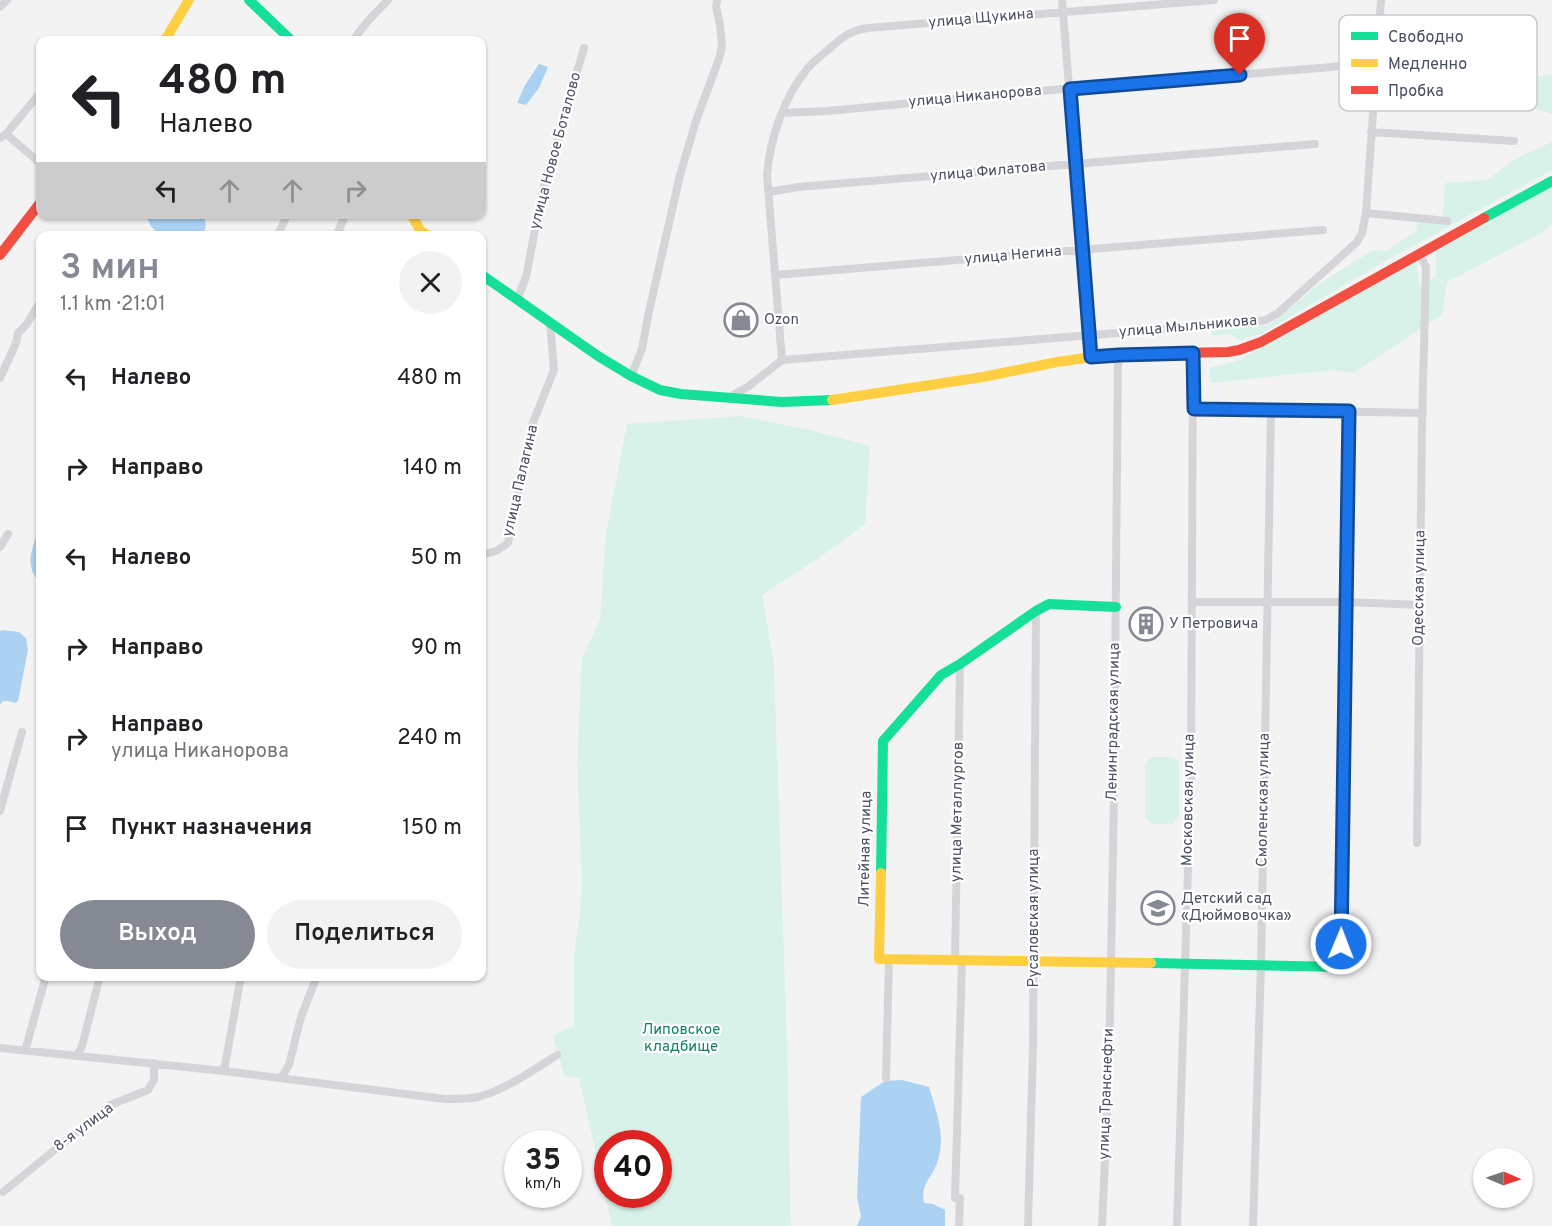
<!DOCTYPE html>
<html lang="ru">
<head>
<meta charset="utf-8">
<style>
	:root { --surface:#fff; --page:#f2f2f2; --text:#202124; --muted:#757577; --accent:#858994 }
	body { margin:0; font-family:Overpass,sans-serif; background:var(--page); color:var(--text); height:100vh; display:flex; flex-direction:column; font-size:22px; white-space:nowrap }
	* { box-sizing:border-box; margin:0 }
	p { font-size:20px; color:var(--muted) }
	.icon { flex:none; width:33px; height:33px; fill:none; stroke:currentColor; stroke-width:2; stroke-linecap:round; stroke-linejoin:round }
	.map { position:relative; flex:1; overflow:hidden }
	.details { position:absolute; left:36px; top:231px; width:450px; height:750px; display:flex; flex-direction:column; background:var(--surface); border-radius:12px; box-shadow:0 2px 4px #0004 }
	.details>* { flex:none }
	.banner { position:absolute; left:36px; top:36px; width:450px; height:183px; border-radius:12px; box-shadow:0 2px 4px #0004; background:#fff; color:var(--text); overflow:hidden }
	.needle { width:39px; rotate:92deg }
	.fabs { position:absolute; left:1473px; top:1148px; display:grid; gap:12px }
	.fabs a { display:grid; place-items:center; width:60px; height:60px; border-radius:50%; background:var(--surface); box-shadow:0 2px 4px #0004; font-size:30px }
	.speed { position:absolute; left:504px; top:1130px; display:flex; gap:12px; font-size:30px; font-weight:700; text-align:center }
	.speed>* { display:grid; place-content:center; width:78px; height:78px; border-radius:50%; background:var(--surface); box-shadow:0 2px 4px #0004; line-height:1 }
	.speed small { font-size:15px; font-weight:400 }
	.speed .limit { border:9px solid #d22; background:#fff; color:#111 }
	.pin { position:absolute; display:grid; place-items:center; width:51px; height:51px; color:#fff; margin:-62px -26px; border-radius:50% 50% 50% 0; rotate:-45deg; box-shadow:0 0 6px #0007 }
	.pin .icon { rotate:45deg }
	.me { position:absolute; width:66px; margin:-33px; rotate:1deg; stroke-linejoin:round; filter:drop-shadow(0 0 4px #0008) }
	.turn { display:flex; align-items:center; gap:21px; height:126px; padding:0 24px; font-size:27px }
	.turn .icon { width:78px; height:78px; stroke-width:2.5 }
	.turn b { display:block; font-size:42px; line-height:51px }
	.lanes { display:flex; align-items:center; height:57px; padding:0 24px; background:#0003; justify-content:center; gap:30px; direction:ltr }
	.lanes .off { opacity:.35 }
	.round { display:grid; place-items:center; flex:none; width:63px; height:63px; border-radius:32px; background:var(--page) }
	.headline { display:flex; align-items:center; justify-content:space-between; height:102px; padding:0 24px }
	h1 { font-size:36px; font-weight:600; line-height:45px; color:var(--accent) }
	.button { display:flex; gap:12px; margin-top:auto; padding:12px 24px }
	.button a { flex:1; height:69px; border-radius:36px; background:var(--accent); color:#fff; font-size:24px; font-weight:600; line-height:69px; text-align:center }
	.button a+a { background:var(--page); color:var(--text) }
	ul { padding:0; list-style:none }
	li { display:flex; align-items:center; gap:18px; height:90px; padding:0 24px }
	li div { flex:1 }
	li b { display:block; font-size:22px }
	li em { font-style:normal }
	.map>svg:first-child { display:block }
	.green { fill:#d8f2e9; fill-rule:evenodd }
	.water { fill:#abd2f2 }
	.lines { fill:none; stroke-linecap:round; stroke-linejoin:round }
	.street { stroke:#d5d5d9; stroke-width:8 }
	.fast { stroke:#16e098; stroke-width:10 }
	.slow { stroke:#ffcf43; stroke-width:10 }
	.jam { stroke:#f24e42; stroke-width:10 }
	.route-casing { stroke:#114b97; stroke-width:15 }
	.route { stroke:#1a73e8; stroke-width:10 }
	.labels { text-anchor:middle; dominant-baseline:central; stroke-width:4.5; stroke-linejoin:round; paint-order:stroke }
	.street-label { font-size:15px; fill:#495061; stroke:#fff }
	.poi-label { font-size:15px; fill:#495061; stroke:#fff; text-anchor:start }
	.park-label { font-size:15px; fill:#138366; stroke:#fff }
	.key { fill:#fff; stroke:#c8cad0; stroke-width:1.5 }
	.key-label { font-size:16px; fill:#495061 }
</style>
</head>
<body>
<div class="map">
<svg width="1552" height="1226" viewBox="0 0 1552 1226">
	<rect width="100%" height="100%" fill="#f4f3f3"/>
	<path class="green" d="M1552 74V114L1538 110 1529 103 1538 77Z
		M1552 142V170L1384 262 1261 334 1238 340 1230 334 1213 336 1210 330 1269 325 1322 282 1373 250 1387 251 1417 230 1416 223 1443 217 1445 183 1487 180 1517 158Z
		M1552 186V224L1536 236 1447 282 1442 315 1353 373 1332 370 1211 383 1209 368 1237 361 1416 262 1420 287 1436 276V251Z
		M740 416 810 430 870 446 865 524 816 560 762 595 774 663 787 1046 791 1226H612L579 1078 564 1076 553 1035 574 1026V953L580 914 582 881 577 763 582 659 600 620 606 533 627 424ZM608 1143H658V1194H608Z
		M1152 757H1173L1179 762V816L1173 824C1163 824 1150 827 1145 817V763Z"/>
	<path class="water" d="M539 64 548 67 539 88 526 105 517 103 525 85Z
		M147 215H203C206 221 208 231 200 235H160C153 229 148 224 147 215Z
		M40 526V581H38C24 562 33 550 38 529Z
		M3 630 19 632 26 638 28 650 18 701 15 703 9 701H3L0 705V631Z
		M902 1080 929 1087C936 1112 946 1134 938 1160 933 1178 920 1183 924 1203L933 1204 945 1210V1226H857L861 1216 857 1197 861 1097 885 1081Z"/>
	<g class="lines">
		<path class="street" d="M1062 0 1091 357
			M0 7 7 0
			M353 40 367 22 388 0
			M782 113 827 111 1062 89 1332 67C1353 65 1368 50 1389 48L1514 57
			M1371 132 1514 141
			M6 134 40 163
			M0 138 6 134 40 93
			M769 192 798 187 1315 144
			M1366 213 1447 221
			M277 236 288 214
			M336 236 346 214
			M775 275 1323 230
			M517 300 526 277 542 193 584 48
			M782 360 1253 322 1266 320 1278 313 1357 242 1362 233 1366 213 1381 0
			M782 360 767 175C770 139 784 96 808 68 814 61 822 55 829 49 841 38 851 30 868 28L1214 0
			M631 376 642 349 648 316 680 175 696 121 719 59 722 46 720 24 716 7 717 0
			M0 378 16 343 18 333 26 325 40 302
			M730 397 749 386 782 360
			M1193 409 1423 413
			M0 547 8 534
			M482 555 496 551 508 543 532 425 554 370 550 322
			M1192 602H1346L1420 605
			M0 811 22 732
			M1417 843 1422 423 1426 267 1419 253
			M955 960 960 664
			M0 1048 224 1071 445 1099C456 1099 468 1099 478 1097 503 1091 535 1069 557 1055
			M25 1051 46 976
			M76 1056 81 1049 83 1042 100 976
			M224 1071 241 976
			M281 1078 289 1065 301 1017 317 976
			M886 1078 889 959
			M3 1192 110 1105 148 1090 154 1080V1063
			M955 1198 962 960
			M959 1226 960 1198
			M1028 1226 1033 1047 1036 611
			M1102 1226 1109 1071 1114 795 1118 355
			M1177 1226 1191 774 1193 353
			M1253 1226 1261 965 1271 410"/>
		<path class="fast" d="M249 0 291 40
			M1484 218 1552 181
			M482 275 598 356 631 376 660 390 681 394 782 402 832 400
			M1347 526 1349 411
			M881 873 883 741 941 675 960 664 1036 611 1049 604 1116 607
			M1151 963 1340 967 1342 846"/>
		<path class="slow" d="M165 40 189 0
			M411 214 420 230 428 236
			M832 400 983 377 1057 362 1099 356 1181 353
			M1342 846 1347 526
			M881 873 879 959 1151 963"/>
		<path class="jam" d="M0 255 40 203
			M1181 353 1228 352 1239 350 1261 342 1484 218"/>
	</g>
	<g class="lines">
		<g class="route-casing">
			<path id="route" d="M1240 75 1070 89 1091 357 1119 355 1193 353 1194 409 1349 411 1341 944"/>
		</g>
		<use href="#route" class="route"/>
	</g>
	<defs>
		<g id="shop-ring" transform="scale(1.725)"><circle r="9.5" fill="#fff" stroke="#858994" stroke-width="1.5"/><path d="M-5-2.5h2.3a2.7 3.5 0 0 1 5.4 0H5L5.5 6h-11ZM-1.5-2.5h3a1.5 2.3 0 0 0-3 0Z" fill="#858994"/></g>
		<g id="building-ring" transform="scale(1.725)"><circle r="9.5" fill="#fff" stroke="#858994" stroke-width="1.5"/><path d="M-4-6H4V6H1V3H-1V6H-4ZM-2.5-4.3h1.7v1.8h-1.7ZM.8-4.3h1.7v1.8H.8ZM-2.5-1h1.7V.8h-1.7ZM.8-1h1.7V.8H.8Z" fill="#858994"/></g>
		<g id="school-ring" transform="scale(1.725)"><circle r="9.5" fill="#fff" stroke="#858994" stroke-width="1.5"/><path d="M0-5L7-2L0 1L-7-2ZM-4 1L0 2.5L4 1V4Q0 6-4 4Z" fill="#858994"/></g>
	</defs>
	<g fill-rule="evenodd">
		<use href="#shop-ring" x="741" y="320"/>
		<use href="#building-ring" x="1146" y="624"/>
		<use href="#school-ring" x="1158" y="908"/>
	</g>
	<g class="labels">
		<g class="street-label">
			<text transform="translate(981 19) rotate(-5)">улица Щукина</text>
			<text transform="translate(975 97) rotate(-5)">улица Никанорова</text>
			<text transform="translate(556 151) rotate(-75)">улица Новое Боталово</text>
			<text transform="translate(988 172) rotate(-5)">улица Филатова</text>
			<text transform="translate(1013 256) rotate(-5)">улица Негина</text>
			<text transform="translate(1188 327) rotate(-5)">улица Мыльникова</text>
			<text transform="translate(521 481) rotate(-77)">улица Палагина</text>
			<text transform="translate(1420 588) rotate(-89)">Одесская улица</text>
			<text transform="translate(1114 722) rotate(-89)">Ленинградская улица</text>
			<text transform="translate(1189 800) rotate(-89)">Московская улица</text>
			<text transform="translate(1264 800) rotate(-89)">Смоленская улица</text>
			<text transform="translate(958 812) rotate(-89)">улица Металлургов</text>
			<text transform="translate(866 849) rotate(-89)">Литейная улица</text>
			<text transform="translate(1034 918) rotate(-90)">Русаловская улица</text>
			<text transform="translate(1107 1094) rotate(-88)">улица Транснефти</text>
			<text transform="translate(84 1128) rotate(-37)">8-я улица</text>
		</g>
		<g class="poi-label">
			<text x="764" y="320">Ozon</text>
			<text x="1169" y="624">У Петровича</text>
			<text x="1181" y="899">Детский сад<tspan x="1181" dy="17">«Дюймовочка»</tspan></text>
		</g>
		<g class="park-label">
			<text x="681" y="1030">Липовское<tspan x="681" dy="17">кладбище</tspan></text>
		</g>
	</g>
	<rect x="1339" y="15" width="198" height="96" rx="9" class="key"/>
	<rect x="1351" y="32" width="27" height="8" fill="#16e098"/>
	<rect x="1351" y="59" width="27" height="8" fill="#ffcf43"/>
	<rect x="1351" y="86" width="27" height="8" fill="#f24e42"/>
	<g class="key-label">
		<text x="1388" y="42">Свободно</text>
		<text x="1388" y="69">Медленно</text>
		<text x="1388" y="96">Пробка</text>
	</g>
</svg>
<div class="fabs">
<a><svg class="needle" viewBox="-14 -14 28 28"><path d="M0-13l5 13h-10z" fill="#e53935"/><path d="M0 13l5-13h-10z" fill="#757577"/></svg></a>
</div>
<div class="speed"><div>35<small>km/h</small></div><div class="limit">40</div></div>
<div class="pin" style="left:1240px;top:75px;background:#d93025"><svg class="icon" aria-label="arrive" viewBox="0 0 24 24"><path d="M6 21V4h12l-3 4 3 4H6"/></svg></div>
<svg class="me" style="left:1341px;top:944px" viewBox="-20 -20 40 40"><circle r="17" fill="#1a73e8" stroke="#fff" stroke-width="3"/><path d="M0-11L8 9 0 5-8 9z" fill="#fff"/></svg>
<div class="banner">
<div class="turn"><svg class="icon" aria-label="left" viewBox="0 0 24 24"><path d="M17 20v-9H6M10 6l-5 5 5 5"/></svg><div><b>480 m</b>Налево</div></div>
<div class="lanes"><svg class="icon" aria-label="left" viewBox="0 0 24 24"><path d="M17 20v-9H6M10 6l-5 5 5 5"/></svg><svg class="icon off" aria-label="ahead" viewBox="0 0 24 24"><path d="M12 20V5M6 11l6-6 6 6"/></svg><svg class="icon off" aria-label="ahead" viewBox="0 0 24 24"><path d="M12 20V5M6 11l6-6 6 6"/></svg><svg class="icon off" aria-label="right" viewBox="0 0 24 24"><path d="M7 20v-9h11M14 6l5 5-5 5"/></svg></div>
</div>
<section class="details">
<div class="headline"><div><h1>3 мин</h1><p>1.1 km · 21:01</p></div><a class="round"><svg class="icon" aria-label="close" viewBox="0 0 24 24"><path d="M6 6l12 12M18 6L6 18"/></svg></a></div>
<ul>
<li><svg class="icon" aria-label="left" viewBox="0 0 24 24"><path d="M17 20v-9H6M10 6l-5 5 5 5"/></svg><div><b>Налево</b></div><em>480 m</em></li>
<li><svg class="icon" aria-label="right" viewBox="0 0 24 24"><path d="M7 20v-9h11M14 6l5 5-5 5"/></svg><div><b>Направо</b></div><em>140 m</em></li>
<li><svg class="icon" aria-label="left" viewBox="0 0 24 24"><path d="M17 20v-9H6M10 6l-5 5 5 5"/></svg><div><b>Налево</b></div><em>50 m</em></li>
<li><svg class="icon" aria-label="right" viewBox="0 0 24 24"><path d="M7 20v-9h11M14 6l5 5-5 5"/></svg><div><b>Направо</b></div><em>90 m</em></li>
<li><svg class="icon" aria-label="right" viewBox="0 0 24 24"><path d="M7 20v-9h11M14 6l5 5-5 5"/></svg><div><b>Направо</b><p>улица Никанорова</p></div><em>240 m</em></li>
<li><svg class="icon" aria-label="arrive" viewBox="0 0 24 24"><path d="M6 21V4h12l-3 4 3 4H6"/></svg><div><b>Пункт назначения</b></div><em>150 m</em></li>
</ul>
<div class="button"><a>Выход</a><a>Поделиться</a></div>
</section>
</div>
</body>
</html>
